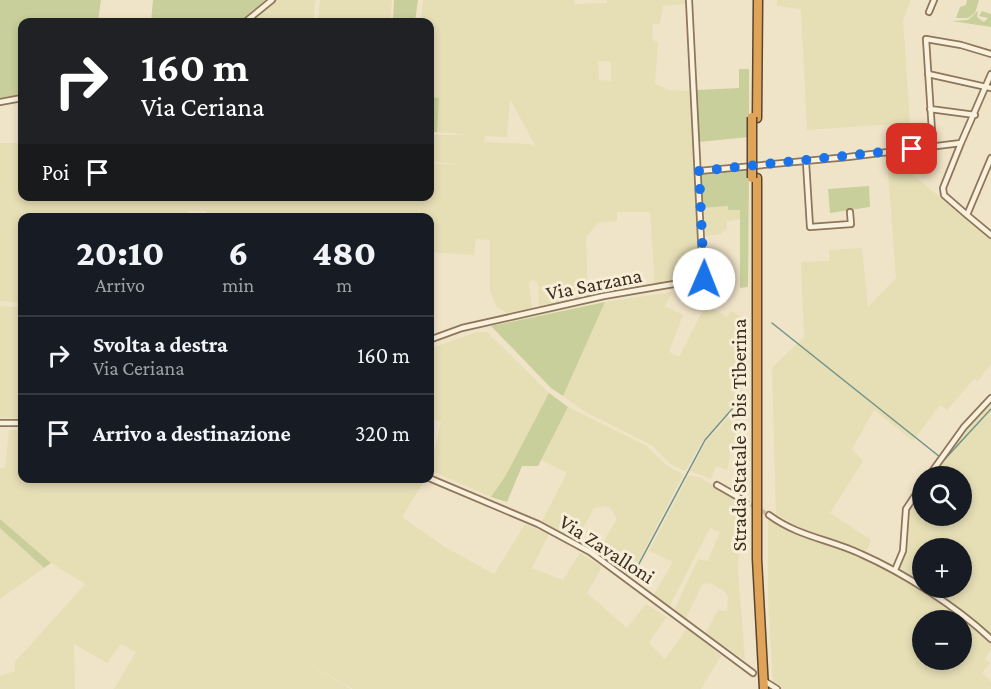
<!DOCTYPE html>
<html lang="it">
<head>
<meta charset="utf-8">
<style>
	:root { --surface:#171b24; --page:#242831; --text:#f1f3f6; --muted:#9ea1a6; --line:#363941 }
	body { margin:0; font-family:"Crimson Pro",serif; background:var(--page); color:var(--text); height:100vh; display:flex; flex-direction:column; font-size:22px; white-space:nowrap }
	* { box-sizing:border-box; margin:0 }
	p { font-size:20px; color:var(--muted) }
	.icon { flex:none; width:33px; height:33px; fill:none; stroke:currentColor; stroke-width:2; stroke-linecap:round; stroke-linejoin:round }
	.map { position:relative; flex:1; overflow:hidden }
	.drawer { position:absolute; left:18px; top:213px; width:416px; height:270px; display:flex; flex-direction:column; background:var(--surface); border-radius:12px; box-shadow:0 3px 9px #0003 }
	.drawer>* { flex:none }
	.top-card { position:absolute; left:18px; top:18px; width:416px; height:183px; border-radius:12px; box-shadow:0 3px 9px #0003; background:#202124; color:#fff; overflow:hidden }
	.buttons { position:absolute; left:912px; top:466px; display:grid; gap:12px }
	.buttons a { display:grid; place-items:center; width:60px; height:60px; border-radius:50%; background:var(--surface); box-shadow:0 3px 9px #0003; font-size:30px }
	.pin { position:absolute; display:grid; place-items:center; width:51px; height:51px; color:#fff; margin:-26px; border-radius:12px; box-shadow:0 3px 9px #0006 }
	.me { position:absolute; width:66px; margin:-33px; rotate:1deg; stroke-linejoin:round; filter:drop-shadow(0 0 4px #0008) }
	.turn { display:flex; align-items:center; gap:21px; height:126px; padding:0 24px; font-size:27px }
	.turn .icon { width:78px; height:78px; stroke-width:2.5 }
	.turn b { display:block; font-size:42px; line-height:51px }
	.then { display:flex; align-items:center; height:57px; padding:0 24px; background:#0003; gap:12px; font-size:22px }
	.eta { display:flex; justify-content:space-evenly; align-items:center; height:102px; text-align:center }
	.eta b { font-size:36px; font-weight:800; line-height:42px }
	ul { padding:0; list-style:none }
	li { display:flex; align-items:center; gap:18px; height:78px; padding:0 24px; border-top:2px solid var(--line) }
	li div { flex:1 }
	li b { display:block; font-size:22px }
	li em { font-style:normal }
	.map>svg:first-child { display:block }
	.farmland { fill:#e6deb5; fill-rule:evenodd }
	.green { fill:#c9cf9b }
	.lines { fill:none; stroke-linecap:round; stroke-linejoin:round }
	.stream { stroke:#6f938a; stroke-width:1.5 }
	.street-tunnel { stroke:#ccc0a6; stroke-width:4.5; stroke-dasharray:4.5 2; stroke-linecap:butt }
	.street-casing { stroke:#8d765c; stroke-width:8 }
	.highway-casing { stroke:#5b4430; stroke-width:11 }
	.street { stroke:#faf1dc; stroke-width:4.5 }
	.highway { stroke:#e0a458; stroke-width:8 }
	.highway-bridge-casing { stroke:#5b4430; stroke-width:11; stroke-linecap:butt }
	.highway-bridge { stroke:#e0a458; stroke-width:8 }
	.route { stroke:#1a73e8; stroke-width:10; stroke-dasharray:0 18 }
	.labels { text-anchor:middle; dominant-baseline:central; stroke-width:6; stroke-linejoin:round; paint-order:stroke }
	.street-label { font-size:21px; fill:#3d2e20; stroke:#f7eed8 }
</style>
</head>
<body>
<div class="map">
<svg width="991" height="689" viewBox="0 0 991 689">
	<rect width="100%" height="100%" fill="#f0e4c8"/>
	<path class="farmland" d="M277 0H315L314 22H248Z
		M320 0H392L390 22H318Z
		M423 0H574V4L607 3V0H687V4L663 6 660 24H653L652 39 658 43 655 84 669 90 691 91 702 277 655 286 650 212H617V221L598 223 586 237 588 295 539 306 538 283 532 280 529 283 532 308 507 313 497 307 490 292V240L476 239 474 255 429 252V218H206L207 211H188L187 218H22V303L0 301V143H22L20 105 22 104V196H429V163L463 165 429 161V135H471L437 132 439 99 429 97V22H421ZM598 61 611 62V81L599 80ZM510 99 536 147 530 144 484 142 485 136 507 137Z
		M777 0H911L903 20 910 123 807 130 801 9 777 6Z
		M915 153 913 175 991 239V364L978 381 974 379 947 410 940 405 913 441 874 410 852 449 863 461 830 513 871 540 867 551 809 533 776 514 772 368 804 337 801 262 829 261V250L862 248 868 307 896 278 887 157Z
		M728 206 740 210 741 219 727 221V228L721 234 705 236 703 208Z
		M672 292 665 306 683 315 669 352 679 357 706 304 727 317 731 311 743 318 740 357 742 392 737 402 704 439 685 471 670 464 653 446 582 410 563 396 605 302Z
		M0 306 22 307V418H0Z
		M477 332H487L549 393 506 475 491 497 430 470 441 422 429 418V349Z
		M991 401V634L968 614 965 617 991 640V649L985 659 990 663 982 673 991 682V689H783L773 684 768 597V516L791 532 834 546 896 574 907 547 910 506 922 489V516H962V477H931L962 432ZM922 549H962V588H922ZM922 621H962V660H922Z
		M739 405V445L732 444 727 470 716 466 711 479 690 471 706 442Z
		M568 407 647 446 666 465 683 475 630 578 604 558 601 552 606 537 617 519 611 509 606 506 594 508 576 541 541 523 567 473 541 460Z
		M9 430H22V478L413 479 423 483 402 517 445 547 494 574 525 524 549 534 532 568 563 580 580 553 602 567 587 593 627 628 646 604 666 617 649 643 665 659 687 628 721 656 701 689H353L291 654 351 689H114L136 652 121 644 107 663 74 644 75 689H0V676L15 671V662L85 584 48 561 0 519V468H5Z
		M688 476 699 477 741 502 738 572 745 660 705 634 718 610 727 611 728 597 724 591 710 583 702 585 685 620 674 611 698 559 708 561 720 532 710 528 669 607 653 596 673 562 649 551Z
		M0 528 44 568 0 599Z"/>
	<path class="green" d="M0 0H101L98 22H22V95L0 98Z
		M153 0H265L239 22H151Z
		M394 0H418L415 22H393Z
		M967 0H979L975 13 968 18H956L960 7 966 5Z
		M978 11 977 17 984 22 988 18 979 16 982 11 991 14V27L952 21 968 20Z
		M739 69H749V137L699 142 696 90 739 88Z
		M429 97 439 98 437 132H429Z
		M749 169 748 287 740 288V210H728V206L703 208 701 174Z
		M869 186 870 207 830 213 828 189Z
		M605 302 563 396 551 388 491 326Z
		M549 393 568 407 538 466H522L507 502 491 497 506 475Z
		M0 519 51 563 44 568 0 528Z"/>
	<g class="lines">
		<path class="stream" d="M772 323 940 457
			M944 460 991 409
			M633 575 705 440 740 400"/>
		<path class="street-tunnel" d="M745 501 769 515"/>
		<g class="street-casing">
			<path id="street" d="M929 12 934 0
				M245 22 272 0
				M928 74 991 88
				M0 102 22 98
				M930 109 975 115
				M961 143 943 188 944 195 967 215
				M933 146 926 39 961 45 991 54
				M991 158 967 215 991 235
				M806 162 810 227 851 224 850 212
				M699 171 848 157 961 143 991 74
				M429 340 462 328 604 296 703 279 689 0
				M0 423H22
				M928 477 964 427 991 398
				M429 478 538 524 590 552 753 673
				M717 485 745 501
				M769 515C799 537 829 539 861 554 904 573 957 607 991 639
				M895 570 903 551 906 509 922 485
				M766 682 777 689"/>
		</g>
		<g class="highway-casing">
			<path id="highway" d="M757 118 758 0
				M757 178V559L764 689"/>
		</g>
		<use href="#street" class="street"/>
		<use href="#highway" class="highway"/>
		<g class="highway-bridge-casing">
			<path id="highway-bridge" d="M752 178V117"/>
		</g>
		<use href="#highway-bridge" class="highway-bridge"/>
	</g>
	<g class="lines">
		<path class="route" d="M704 279 699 171 912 149"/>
	</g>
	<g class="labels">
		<g class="street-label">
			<text transform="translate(594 284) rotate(-11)">Via Sarzana</text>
			<text transform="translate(739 435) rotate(-90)">Strada Statale 3 bis Tiberina</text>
			<text transform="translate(607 549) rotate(33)">Via Zavalloni</text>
		</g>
	</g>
</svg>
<div class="buttons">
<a><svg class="icon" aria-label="search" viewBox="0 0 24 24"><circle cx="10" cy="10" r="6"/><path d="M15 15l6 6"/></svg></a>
<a>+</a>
<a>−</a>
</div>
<div class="pin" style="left:912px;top:149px;background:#d93025"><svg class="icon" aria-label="arrive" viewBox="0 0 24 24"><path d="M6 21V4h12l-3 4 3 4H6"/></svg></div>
<svg class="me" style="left:704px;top:279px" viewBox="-20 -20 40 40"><circle r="19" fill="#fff"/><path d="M0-13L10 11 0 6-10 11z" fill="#1a73e8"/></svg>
<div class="top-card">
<div class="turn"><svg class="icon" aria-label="right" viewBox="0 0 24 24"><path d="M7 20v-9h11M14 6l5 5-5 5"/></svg><div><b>160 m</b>Via Ceriana</div></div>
<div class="then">Poi<svg class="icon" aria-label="arrive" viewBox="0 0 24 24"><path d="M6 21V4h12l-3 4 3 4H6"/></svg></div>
</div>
<section class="drawer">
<div class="eta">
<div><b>20:10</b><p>Arrivo</p></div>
<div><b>6</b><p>min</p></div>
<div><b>480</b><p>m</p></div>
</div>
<ul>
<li><svg class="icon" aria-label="right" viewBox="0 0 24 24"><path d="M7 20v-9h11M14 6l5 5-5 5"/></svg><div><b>Svolta a destra</b><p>Via Ceriana</p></div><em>160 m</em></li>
<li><svg class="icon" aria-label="arrive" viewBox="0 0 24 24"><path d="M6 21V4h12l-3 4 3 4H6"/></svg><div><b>Arrivo a destinazione</b></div><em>320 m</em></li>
</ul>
</section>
</div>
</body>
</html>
